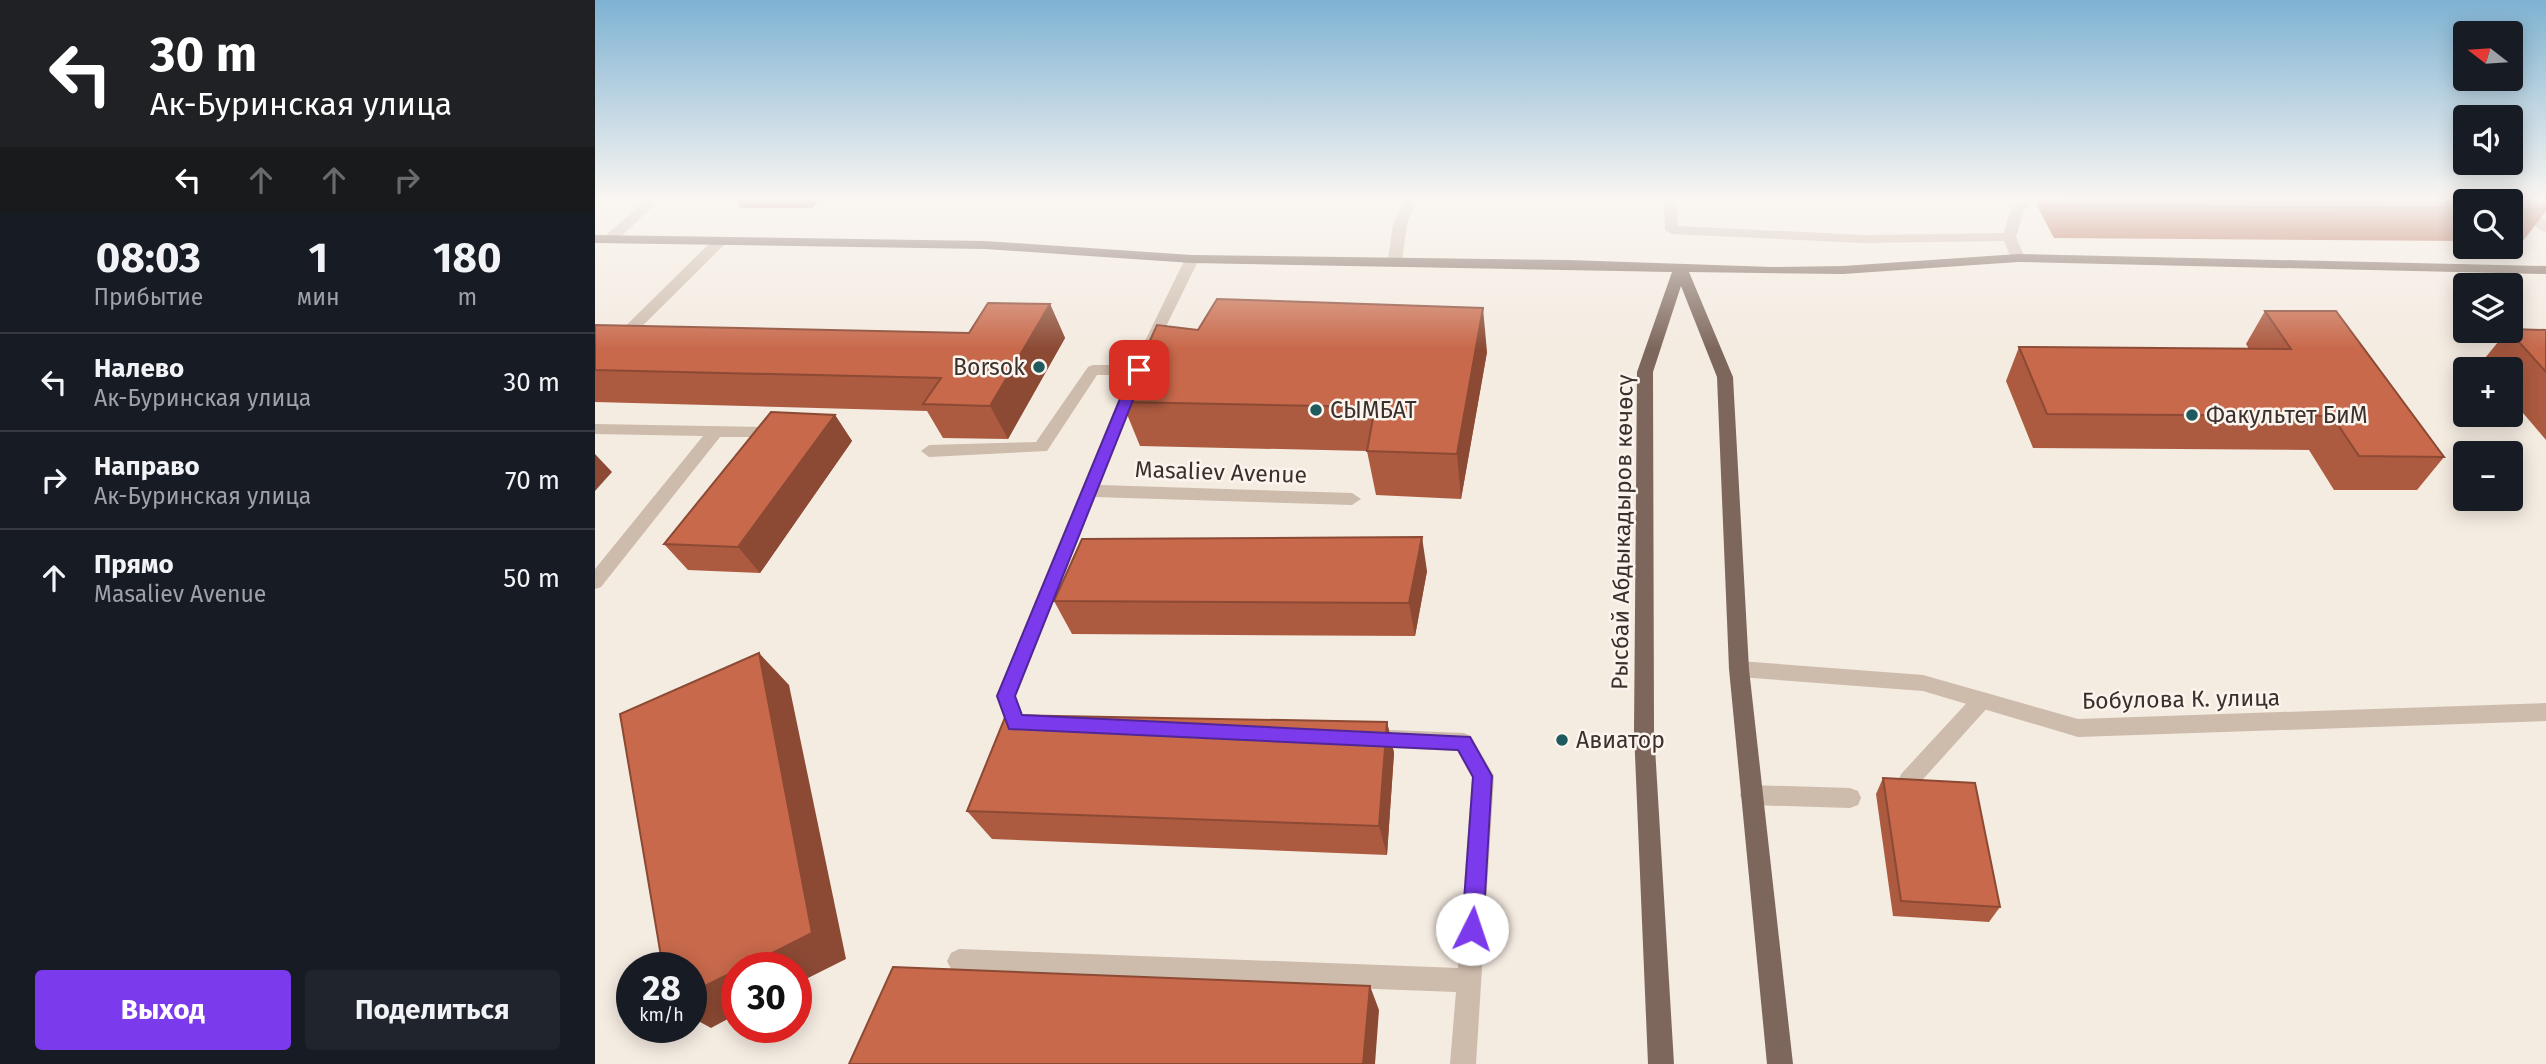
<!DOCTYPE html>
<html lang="ru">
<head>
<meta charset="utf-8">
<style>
	:root { --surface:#171b24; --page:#20242c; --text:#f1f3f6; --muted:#9ea1a6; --line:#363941; --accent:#7c3aed }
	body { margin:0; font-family:"Fira Sans",sans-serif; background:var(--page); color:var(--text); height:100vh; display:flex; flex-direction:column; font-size:26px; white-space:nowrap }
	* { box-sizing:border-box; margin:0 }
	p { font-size:23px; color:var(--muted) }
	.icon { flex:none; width:38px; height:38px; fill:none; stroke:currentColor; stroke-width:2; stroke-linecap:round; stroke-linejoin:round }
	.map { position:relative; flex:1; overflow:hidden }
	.panel { display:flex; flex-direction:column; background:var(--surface); width:595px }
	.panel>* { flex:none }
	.hud { background:#202124; color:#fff; overflow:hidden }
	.needle { width:46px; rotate:287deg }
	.tools { position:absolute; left:1858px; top:21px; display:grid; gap:14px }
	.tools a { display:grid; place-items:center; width:70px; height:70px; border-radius:7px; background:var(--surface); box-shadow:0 4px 18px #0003; font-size:35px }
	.speed { position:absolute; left:21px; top:952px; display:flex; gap:14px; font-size:35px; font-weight:700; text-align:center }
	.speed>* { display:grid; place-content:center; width:91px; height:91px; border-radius:50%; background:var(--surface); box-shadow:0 4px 18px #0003; line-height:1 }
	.speed small { font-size:18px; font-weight:400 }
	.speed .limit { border:10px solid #d22; background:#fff; color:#111 }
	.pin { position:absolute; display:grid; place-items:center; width:60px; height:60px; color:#fff; margin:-30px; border-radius:14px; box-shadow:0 4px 10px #0006 }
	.me { position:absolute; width:77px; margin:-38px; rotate:4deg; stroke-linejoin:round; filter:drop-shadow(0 0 5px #0008) }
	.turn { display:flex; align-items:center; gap:24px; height:147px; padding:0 35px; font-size:32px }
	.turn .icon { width:91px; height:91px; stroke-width:2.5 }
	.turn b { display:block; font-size:49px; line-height:60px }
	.lanes { display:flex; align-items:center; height:66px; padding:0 35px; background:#0003; justify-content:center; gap:35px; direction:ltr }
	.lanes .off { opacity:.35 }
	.eta { display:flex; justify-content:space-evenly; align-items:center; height:119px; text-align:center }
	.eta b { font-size:42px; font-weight:700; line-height:49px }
	.primary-button { display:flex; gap:14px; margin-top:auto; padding:14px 35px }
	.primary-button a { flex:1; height:80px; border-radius:7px; background:var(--accent); color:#fff; font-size:28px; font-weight:700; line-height:80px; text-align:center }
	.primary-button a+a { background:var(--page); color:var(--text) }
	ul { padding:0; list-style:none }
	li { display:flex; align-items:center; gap:21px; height:98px; padding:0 35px; border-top:2px solid var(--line) }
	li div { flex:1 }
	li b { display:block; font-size:26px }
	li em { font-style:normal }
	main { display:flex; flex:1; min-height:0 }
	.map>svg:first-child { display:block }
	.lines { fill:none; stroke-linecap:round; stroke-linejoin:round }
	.lane { fill:#cdbbac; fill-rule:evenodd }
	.street { fill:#cdbbac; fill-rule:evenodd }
	.primary { fill:#7d675c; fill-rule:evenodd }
	.wall { fill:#ac5a40 }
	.shaded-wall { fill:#8c4a34 }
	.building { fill:#c8694b; stroke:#8c4a34; stroke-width:2 }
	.route { fill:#7c3aed; stroke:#51269a; stroke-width:2 }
	.poi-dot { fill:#1f5a5e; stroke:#fbf5ee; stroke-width:2.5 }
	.labels { text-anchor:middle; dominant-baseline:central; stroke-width:5; stroke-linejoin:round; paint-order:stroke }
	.poi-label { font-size:23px; fill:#3b302b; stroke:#fbf5ee; text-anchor:start }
	.street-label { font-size:23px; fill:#3b302b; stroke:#fbf5ee }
</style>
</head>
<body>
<main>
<section class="panel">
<div class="hud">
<div class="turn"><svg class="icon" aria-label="left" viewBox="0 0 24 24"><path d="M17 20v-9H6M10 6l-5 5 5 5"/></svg><div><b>30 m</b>Ак-Буринская улица</div></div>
<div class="lanes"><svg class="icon" aria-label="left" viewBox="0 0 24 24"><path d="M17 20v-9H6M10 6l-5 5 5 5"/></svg><svg class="icon off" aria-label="ahead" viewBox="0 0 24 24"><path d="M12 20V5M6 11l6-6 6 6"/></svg><svg class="icon off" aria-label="ahead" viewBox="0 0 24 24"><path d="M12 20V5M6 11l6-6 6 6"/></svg><svg class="icon off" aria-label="right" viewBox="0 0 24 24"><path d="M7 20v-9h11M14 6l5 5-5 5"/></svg></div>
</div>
<div class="eta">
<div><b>08:03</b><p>Прибытие</p></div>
<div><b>1</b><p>мин</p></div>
<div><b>180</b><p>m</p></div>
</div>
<ul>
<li><svg class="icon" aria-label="left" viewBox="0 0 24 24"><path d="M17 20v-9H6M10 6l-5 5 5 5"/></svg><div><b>Налево</b><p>Ак-Буринская улица</p></div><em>30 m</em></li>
<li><svg class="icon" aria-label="right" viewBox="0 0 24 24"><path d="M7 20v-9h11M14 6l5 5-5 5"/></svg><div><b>Направо</b><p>Ак-Буринская улица</p></div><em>70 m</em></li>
<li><svg class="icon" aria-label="ahead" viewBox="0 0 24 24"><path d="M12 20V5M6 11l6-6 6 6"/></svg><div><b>Прямо</b><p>Masaliev Avenue</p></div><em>50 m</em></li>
</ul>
<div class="primary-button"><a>Выход</a><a>Поделиться</a></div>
</section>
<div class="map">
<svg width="1951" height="1064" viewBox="0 0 1951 1064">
	<rect width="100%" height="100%" fill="#f4ebe1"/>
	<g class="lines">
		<path class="lane" d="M51 200H65L20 242H10V236Z
			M1069 200H1081L1083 226 1269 235 1409 233C1416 210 1415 200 1442 200L1429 210 1421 237 1430 258 1423 262 1416 258 1409 241 1269 243 1077 234 1070 230Z
			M1914 200H1928L1951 221V232L1946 231Z
			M125 237 132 241 130 244 5 368 0 370V356L120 238Z
			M498 365H544L552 370 544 375H502L452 451 334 457 326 451 334 445 441 442 493 367Z
			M0 424 173 427 181 432 173 437H125L6 587 0 589V569L108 436 0 434Z
			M1387 692 1394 694 1397 700 1394 706 1321 787 1314 789 1307 787 1303 780 1307 773 1380 694Z
			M1156 785 1255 788 1263 791 1266 798 1263 805 1255 808 1156 805 1148 802 1145 795 1148 788Z"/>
		<path class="street" d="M809 200H821L812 225 807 260 800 264 793 260 798 225Z
			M597 255 604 259 561 347 559 350H549L547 347 590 259Z
			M537 381 545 386 505 485 757 493 766 499 757 505 500 497 421 696 427 715 443 718 446 724 443 730C433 734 423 733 413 729L401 696 529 386Z
			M1144 661 1328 675 1483 719 1951 703V721L1483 737 1328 691 1144 677 1137 675 1134 669 1137 663Z
			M772 729 869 733 876 736 899 776 881 1064H855L861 992 364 973 356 969 352 961 356 953 364 949 863 968 877 777 863 751 772 747 765 744 762 738 765 732Z"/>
		<path class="primary" d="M0 235 390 241 597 255 974 260 1177 267 1248 266 1423 254 1951 266V274L1423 262 1248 274 1094 272 1138 377 1154 669 1198 1064H1172L1134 669 1122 377 1086 286 1058 372 1059 731 1079 1064H1053L1039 731 1042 372 1077 272 597 263 390 249 0 243Z"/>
	</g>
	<path class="wall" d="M141 200H224L217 208H146Z
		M1443 200H1943L1946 203 1948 200H1951V211L1928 241H1916V201H1871V241L1459 238 1441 204Z
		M455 304 470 338 413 439 348 438 332 411 0 402V325L374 333Z
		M1670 311 1849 457 1822 490H1739L1714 450 1438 448 1411 381 1424 347 1654 349 1651 344Z
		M603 330 892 352 866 499 781 495 772 451 545 446 527 402Z
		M1951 330V440L1916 399V369H1892L1886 363 1912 331Z
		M240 415 257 441 165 573 93 570 69 544Z
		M832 571 820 636 477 634 459 601Z
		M792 722 799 753 792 855 397 839 372 811Z
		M1288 778 1405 907 1394 922 1298 916 1281 794Z"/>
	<path class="shaded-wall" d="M213 200H224L217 208Z
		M455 304 470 338 413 439 395 406Z
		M888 308 892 352 866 499 862 454Z
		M240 415 257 441 165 573 143 547Z
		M0 454 17 472 0 491Z
		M827 537 832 571 820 636 814 603Z
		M164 653 194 685 251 959 201 984V968H147Z
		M792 722 799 753 792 855 784 826Z
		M142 970V1014L116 1028 96 1017V993Z
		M775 986 784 1010 780 1064H768Z"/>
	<path class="building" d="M1468 200H1943L1951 207V209L1916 208V201H1871V208L1471 206Z
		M622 299 888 308 862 454 772 451 780 407 527 402 562 325 603 330Z
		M393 303 455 304 395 406 328 404 346 378 0 370V325L374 333Z
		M1670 311H1741L1849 457 1764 456 1737 416 1452 414 1424 347 1696 349Z
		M1916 329 1951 330V372L1914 331H1916Z
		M176 412 240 415 143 547 69 544Z
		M827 537 814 603 459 601 487 539Z
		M164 653 217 933 147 968H142V970L96 993V968H68L25 714Z
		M411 715 792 722 784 826 372 811Z
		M1288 778 1380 783 1405 907 1306 901Z
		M298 967 775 986 768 1064H254Z"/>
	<linearGradient id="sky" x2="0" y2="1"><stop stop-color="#7eb2d2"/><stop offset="0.57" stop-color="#faf6f2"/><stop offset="1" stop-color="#faf6f2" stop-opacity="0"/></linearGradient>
	<rect width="1951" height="349" fill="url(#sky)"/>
	<path class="route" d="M544 366 550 370 420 696 427 715 875 737 897 776 888 929 885 936 877 939 870 936 867 929 878 777 863 750 414 729 402 696 537 370Z"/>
	<g class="poi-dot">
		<circle cx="444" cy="367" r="7"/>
		<circle cx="721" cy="410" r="7"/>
		<circle cx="1597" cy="415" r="7"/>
		<circle cx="967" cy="740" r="7"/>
	</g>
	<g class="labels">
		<g class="poi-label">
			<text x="430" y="367" text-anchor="end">Borsok</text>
			<text x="735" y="410">СЫМБАТ</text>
			<text x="1611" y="415">Факультет БиМ</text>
			<text x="981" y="740">Авиатор</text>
		</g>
		<g class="street-label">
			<text transform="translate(626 472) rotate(2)">Masaliev Avenue</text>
			<text transform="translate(1027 532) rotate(-89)">Рысбай Абдыкадыров көчөсү</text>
			<text transform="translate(1586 699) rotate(-1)">Бобулова К. улица</text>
		</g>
	</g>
</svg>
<div class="tools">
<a><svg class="needle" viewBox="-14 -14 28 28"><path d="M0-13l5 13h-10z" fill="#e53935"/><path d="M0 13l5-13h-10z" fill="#9ea1a6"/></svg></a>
<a><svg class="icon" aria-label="sound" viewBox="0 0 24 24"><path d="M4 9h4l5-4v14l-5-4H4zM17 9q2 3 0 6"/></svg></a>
<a><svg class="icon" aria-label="search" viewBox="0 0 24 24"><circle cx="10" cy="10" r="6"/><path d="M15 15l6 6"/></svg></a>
<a><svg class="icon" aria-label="layers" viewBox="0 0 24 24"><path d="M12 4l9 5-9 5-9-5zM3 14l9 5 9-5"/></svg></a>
<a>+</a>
<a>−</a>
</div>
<div class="speed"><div>28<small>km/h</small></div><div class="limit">30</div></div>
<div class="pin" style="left:544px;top:370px;background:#d93025"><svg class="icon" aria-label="arrive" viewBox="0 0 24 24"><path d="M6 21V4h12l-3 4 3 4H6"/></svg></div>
<svg class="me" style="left:877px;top:929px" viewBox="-20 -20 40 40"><circle r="19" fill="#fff"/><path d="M0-13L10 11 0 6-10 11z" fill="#7c3aed"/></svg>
</div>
</main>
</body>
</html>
